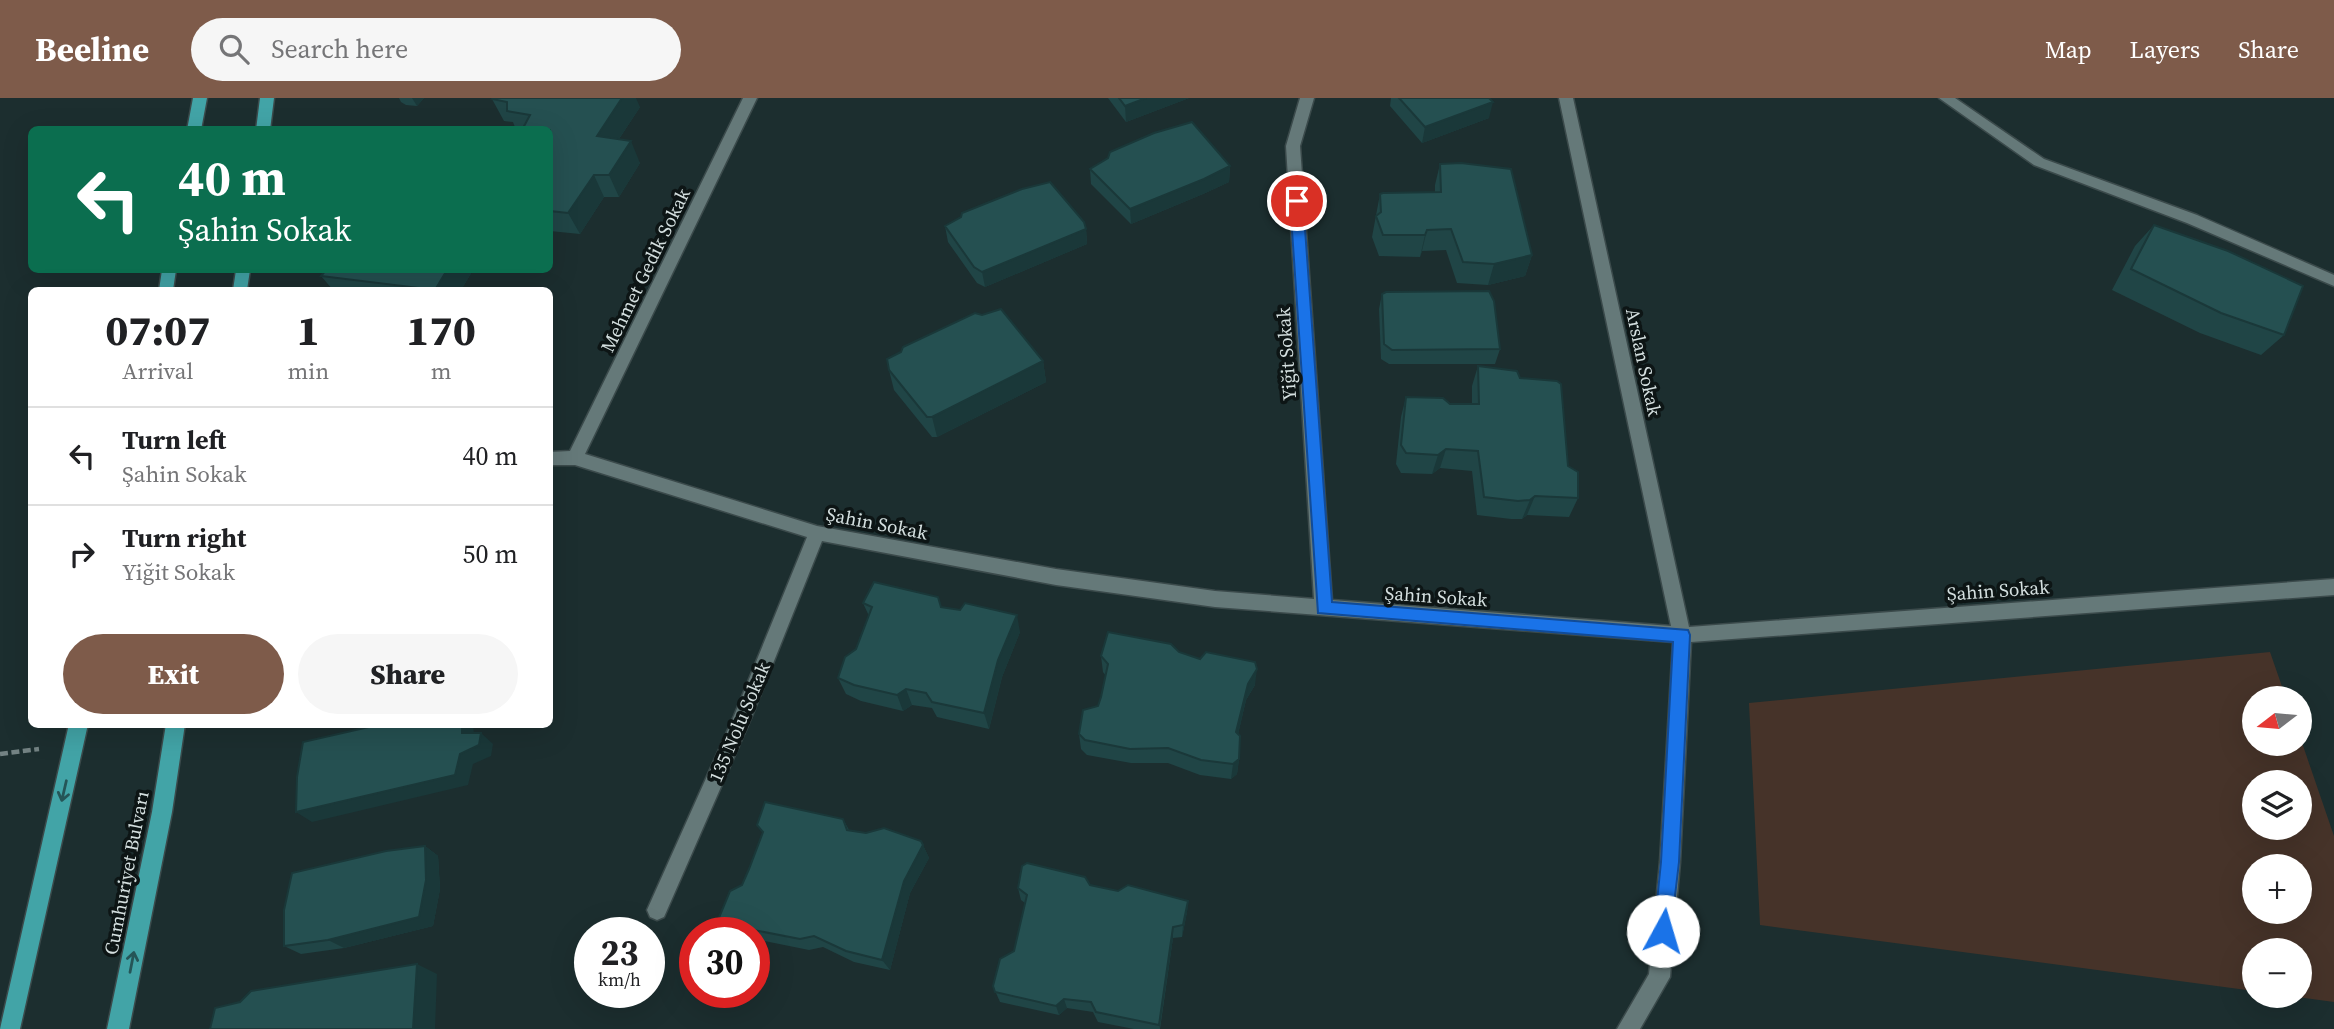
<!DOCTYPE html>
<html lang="en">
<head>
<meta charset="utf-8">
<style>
	:root { --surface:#fff; --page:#f6f6f6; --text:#202124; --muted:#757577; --line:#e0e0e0; --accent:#7e5b4a }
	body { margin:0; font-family:"Source Serif 4",serif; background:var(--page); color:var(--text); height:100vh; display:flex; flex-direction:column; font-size:26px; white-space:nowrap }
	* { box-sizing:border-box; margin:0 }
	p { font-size:23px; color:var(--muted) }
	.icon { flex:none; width:38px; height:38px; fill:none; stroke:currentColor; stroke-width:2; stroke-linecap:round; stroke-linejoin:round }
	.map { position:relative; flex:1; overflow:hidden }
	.sheet { position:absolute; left:28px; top:189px; width:525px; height:441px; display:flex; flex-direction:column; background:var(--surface); border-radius:10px; box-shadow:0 7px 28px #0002 }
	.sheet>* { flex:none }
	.banner { position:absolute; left:28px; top:28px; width:525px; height:147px; border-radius:10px; box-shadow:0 7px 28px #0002; background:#0b6e4f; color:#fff; overflow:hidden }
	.needle { width:46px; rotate:254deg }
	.buttons { position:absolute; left:2242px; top:588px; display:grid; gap:14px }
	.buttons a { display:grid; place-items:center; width:70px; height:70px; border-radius:50%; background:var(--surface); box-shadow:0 7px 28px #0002; font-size:35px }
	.speed { position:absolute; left:574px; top:819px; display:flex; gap:14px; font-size:35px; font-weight:700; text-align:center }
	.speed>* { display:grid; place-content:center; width:91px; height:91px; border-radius:50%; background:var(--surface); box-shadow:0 7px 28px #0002; line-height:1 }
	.speed small { font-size:18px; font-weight:400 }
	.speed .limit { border:10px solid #d22; background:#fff; color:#111 }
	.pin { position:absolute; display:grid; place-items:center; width:60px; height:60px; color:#fff; margin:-30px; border:4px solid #fff; border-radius:50%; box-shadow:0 2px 7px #0007 }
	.me { position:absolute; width:77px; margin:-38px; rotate:6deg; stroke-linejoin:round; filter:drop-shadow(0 0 5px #0008) }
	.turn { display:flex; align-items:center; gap:24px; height:147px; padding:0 35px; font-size:32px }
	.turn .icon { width:91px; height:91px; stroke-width:2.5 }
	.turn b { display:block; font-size:49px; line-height:60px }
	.eta { display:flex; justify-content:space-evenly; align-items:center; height:119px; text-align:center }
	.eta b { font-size:42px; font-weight:800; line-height:49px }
	.button { display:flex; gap:14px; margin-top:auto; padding:14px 35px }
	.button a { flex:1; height:80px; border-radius:42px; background:var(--accent); color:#fff; font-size:28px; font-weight:800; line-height:80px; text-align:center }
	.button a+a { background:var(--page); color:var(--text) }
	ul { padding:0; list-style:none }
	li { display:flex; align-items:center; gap:21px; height:98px; padding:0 35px; border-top:2px solid var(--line) }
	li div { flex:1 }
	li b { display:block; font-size:26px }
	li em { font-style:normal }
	header { display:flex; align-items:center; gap:42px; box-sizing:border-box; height:98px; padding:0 35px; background:var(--accent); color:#fff }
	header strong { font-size:33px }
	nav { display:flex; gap:38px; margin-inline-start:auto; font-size:24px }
	.search { width:490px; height:63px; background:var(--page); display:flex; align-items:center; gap:18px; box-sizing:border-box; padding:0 24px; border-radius:38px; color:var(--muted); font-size:26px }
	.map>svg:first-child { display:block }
	.green { fill:#463329; fill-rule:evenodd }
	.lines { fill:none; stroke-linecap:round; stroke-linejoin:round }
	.minor-casing { stroke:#3b4a4b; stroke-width:3 }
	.major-casing { stroke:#3b4a4b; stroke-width:3 }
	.path { stroke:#738283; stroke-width:4.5; stroke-dasharray:8 3.5; stroke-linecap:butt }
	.minor { fill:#657979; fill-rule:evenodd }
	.major { fill:#42a4a7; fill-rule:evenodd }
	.wall { fill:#204546 }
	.shaded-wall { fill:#1a3839 }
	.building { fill:#255051; stroke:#1a3839; stroke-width:2 }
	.oneway { stroke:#255557 }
	.route { fill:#1a73e8; stroke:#114b97; stroke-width:2 }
	.labels { text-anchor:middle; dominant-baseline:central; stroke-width:7; stroke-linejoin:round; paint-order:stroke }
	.street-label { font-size:19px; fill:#d4dfdf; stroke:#0d1515 }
</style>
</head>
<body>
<header>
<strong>Beeline</strong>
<div class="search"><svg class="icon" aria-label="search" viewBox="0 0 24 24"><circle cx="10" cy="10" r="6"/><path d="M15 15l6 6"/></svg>Search here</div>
<nav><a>Map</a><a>Layers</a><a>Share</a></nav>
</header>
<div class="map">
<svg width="2334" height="931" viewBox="0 0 2334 931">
	<rect width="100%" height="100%" fill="#1c2e2f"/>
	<path class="green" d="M2270 554 2286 600H2254V646H2300V639L2334 738V904L2290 898H2300V852H2254V893L1760 827 1749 605ZM2254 684H2300V730H2254ZM2254 768H2300V814H2254Z"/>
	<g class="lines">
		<g class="minor-casing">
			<path id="minor" d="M743 0H757L585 356 817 428 1056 471 1215 493 1314 501 1286 48 1300 0H1314L1300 48 1332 502 1671 528 1559 0H1573L1689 529 2334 481V497L1691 544 1680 764 1670 879 1640 931H1617L1649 876 1660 764 1673 544 1215 509 1056 487 822 443 752 618 664 819 657 822 650 819 647 812 734 618 807 439 575 367H550V354L570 353Z
				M1939 0H1955L2044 61 2197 117 2334 177V188L2187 125 2034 67Z"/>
		</g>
		<g class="major-casing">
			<path id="major" d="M193 0H207L201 32H187Z
				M260 0H274L270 32H256Z
				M162 172H176L173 192H159Z
				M236 172H250L247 192H233Z
				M69 626H88L20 931H0Z
				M166 626H185L172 714 129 931H107L152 714Z"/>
		</g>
		<path class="path" d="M0 656 39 651"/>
		<use href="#minor" class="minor"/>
		<use href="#major" class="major"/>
	</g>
	<path class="wall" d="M399 0H424L417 8 406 7 401 4Z
		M1108 0H1189L1126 24Z
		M1391 0H1489V20L1422 45 1390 8Z
		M492 1 640 9 619 41 640 65 619 99H604L580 136 550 133V32H516L513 24 504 23Z
		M1440 66 1532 157 1525 178 1488 187 1457 185 1446 152 1422 153 1420 159 1379 158 1372 139 1380 96 1435 94V87Z
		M1230 68 1229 84 1203 96 1131 126 1091 86 1090 71Z
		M2154 127 2284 237 2261 257 2200 235 2112 192 2135 148Z
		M945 128 1086 131 1087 146 985 189 977 185 948 144Z
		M326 172H473L461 192H333L321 178Z
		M1382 196 1500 251 1495 266H1389L1381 261 1379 211Z
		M901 254 1043 263 1046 284 937 339H932L894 292 889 272Z
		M1478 268 1568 368 1578 400 1569 419 1527 417 1522 421H1511L1477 417 1472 373 1440 370 1432 376 1401 375 1396 366 1401 319 1406 299 1450 306H1472V288Z
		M863 505 941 509 1020 534 1002 579 989 631 937 619 932 610 912 607 903 613 861 603 846 596 838 580 856 551 869 518Z
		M1179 554 1255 587 1246 602 1238 636 1239 661 1237 676 1231 681 1200 677 1168 665H1131L1087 657 1081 651 1079 636 1098 608 1101 599 1106 578 1103 574 1101 558Z
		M843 721 849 732 921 743 929 760 910 795 890 872 854 864 823 849 809 852 754 841V835H732L718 822 742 787Z
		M425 748 438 758 440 791 433 828 344 850 301 856 284 848Z
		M1090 787 1118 793 1188 803 1187 814 1182 839 1173 840 1160 931H1134L1098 924 1093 914 1067 910 1059 917 1000 904 993 888 1014 853 1025 805 1021 802 1018 790Z"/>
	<path class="shaded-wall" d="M412 0H424L417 8Z
		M622 0H636L640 9 607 59 597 38Z
		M1146 0H1189L1126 24 1125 8Z
		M1493 4 1489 20 1422 45 1425 29Z
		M631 43 640 65 619 99 609 77Z
		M1230 68 1229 84 1203 96 1131 126 1130 111Z
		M594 77 604 99 580 136 568 115Z
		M1086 131 1087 146 985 189 982 174Z
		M1427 132 1422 153 1420 159 1425 137Z
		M1532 157 1525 178 1488 187 1494 166Z
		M447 172H473L461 192H435Z
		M1043 263 1046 284 937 339 932 319Z
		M1446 351 1440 370 1432 376 1438 357Z
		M1535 398 1527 417 1522 421 1530 402Z
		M1017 517 1020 534 1002 579 989 631 984 615 998 562Z
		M1257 571 1255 587 1246 602 1235 650 1236 634 1248 586Z
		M906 591 912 607 903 613 897 597Z
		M276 626H293L280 629Z
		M462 626H473L475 646 462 635Z
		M481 635 493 646 491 658 473 666 468 687 312 724 296 714 460 656Z
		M1239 661 1237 676 1231 681 1233 666Z
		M923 747 929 760 910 795 890 872 882 862 904 783Z
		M425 748 438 758 440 791 433 828 344 850 328 842Z
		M1188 803 1187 814 1182 839 1183 827Z
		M1173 829V840L1159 931V927Z
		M417 866 437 876 435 931H413Z
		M1064 901 1067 910 1059 917 1056 908Z"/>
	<path class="building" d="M493 0H622L597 38 631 43 609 77H594L568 115 550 113V32H522L530 17 507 13V4L492 1Z
		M1119 0H1146L1125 8Z
		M1399 0H1489L1493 4 1425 29Z
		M1192 24 1230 68 1204 81 1130 111 1090 71 1108 60 1110 54 1154 35Z
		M1461 65 1511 71 1532 157 1494 166 1463 164 1451 131 1427 132 1425 137H1383L1376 118 1381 114 1380 96 1383 95 1441 94 1440 66Z
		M1050 84 1084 124 1086 131 982 174 974 169 945 128 961 119 962 115 1022 91Z
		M2154 127 2228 153 2303 188 2284 237 2221 215 2131 171Z
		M326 172H447L435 192 321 178Z
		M1489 193 1494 203 1500 251 1392 252 1384 246 1382 196 1386 194Z
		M1001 211 1043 263 932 319H927L889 272 887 261 901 254 903 249 975 215 982 217Z
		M1478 268 1517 273 1520 280 1557 283 1561 286 1568 368 1578 374V400L1535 398 1530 402 1518 403 1484 399 1478 353 1446 351 1438 357 1406 355 1401 347 1406 299 1443 300 1450 306H1479Z
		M874 484 938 499 941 509 960 512 965 505 1017 517 998 562 984 615 932 604 926 595 906 591 897 597 854 587 838 580 845 559 856 551 872 509 863 505Z
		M1108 534 1171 546 1179 554 1200 561 1206 554 1255 564 1257 571 1248 586 1236 634 1240 638 1239 661 1233 666 1201 662 1168 650 1130 651 1085 642 1079 636 1083 612 1098 608 1101 599 1108 566 1101 558Z
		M382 626H462V635H481L479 647 460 656 455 677 296 714 297 679 303 644Z
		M765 704 843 721 847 732 866 735 884 730 921 743 923 747 904 783 882 862 846 853 814 838 800 841 728 827 718 822 730 793 742 787 749 771 763 734 757 727Z
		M425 748 426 782 419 819 328 842 284 848V812L292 775 386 753Z
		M1027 765 1085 779 1090 787 1118 793 1128 787 1188 803 1183 827 1173 829 1159 927 1096 914 1091 904 1064 901 1056 908 995 894 993 888 1000 861 1014 853 1027 797 1018 790 1022 768Z
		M417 866 413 931H210L215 910 240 904 251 893Z"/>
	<defs><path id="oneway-shaft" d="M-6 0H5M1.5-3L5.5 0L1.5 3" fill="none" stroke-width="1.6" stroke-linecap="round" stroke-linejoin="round" transform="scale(1.75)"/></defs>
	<g class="oneway">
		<use href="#oneway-shaft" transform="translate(64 693) rotate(103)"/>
		<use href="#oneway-shaft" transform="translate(132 864) rotate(-79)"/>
	</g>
	<path class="route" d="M1297 98 1303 103 1332 504 1688 532 1690 537 1679 764 1670 840 1663 842 1657 840 1654 833 1661 764 1673 544 1318 515 1290 103Z"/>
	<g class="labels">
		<g class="street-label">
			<text transform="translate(645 172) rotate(-64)">Mehmet Gedik Sokak</text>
			<text transform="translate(1286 256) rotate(-94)">Yiğit Sokak</text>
			<text transform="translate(1644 264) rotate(78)">Arslan Sokak</text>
			<text transform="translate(877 425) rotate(11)">Şahin Sokak</text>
			<text transform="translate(1998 492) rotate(-4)">Şahin Sokak</text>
			<text transform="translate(1436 498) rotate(4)">Şahin Sokak</text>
			<text transform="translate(739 624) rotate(-67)">135 Nolu Sokak</text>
			<text transform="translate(126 775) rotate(-79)">Cumhuriyet Bulvarı</text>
		</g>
	</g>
</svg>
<div class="buttons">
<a><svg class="needle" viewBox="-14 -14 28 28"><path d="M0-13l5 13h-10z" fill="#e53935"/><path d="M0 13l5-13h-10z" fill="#757577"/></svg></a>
<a><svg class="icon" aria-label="layers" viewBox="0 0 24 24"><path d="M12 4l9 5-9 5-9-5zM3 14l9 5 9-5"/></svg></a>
<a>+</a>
<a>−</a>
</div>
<div class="speed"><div>23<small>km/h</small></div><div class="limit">30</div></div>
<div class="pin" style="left:1297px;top:103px;background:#d93025"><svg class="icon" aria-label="arrive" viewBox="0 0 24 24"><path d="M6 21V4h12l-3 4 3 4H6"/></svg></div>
<svg class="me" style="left:1663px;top:833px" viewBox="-20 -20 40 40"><circle r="19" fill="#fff"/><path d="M0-13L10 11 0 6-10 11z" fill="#1a73e8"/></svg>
<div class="banner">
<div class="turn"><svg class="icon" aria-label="left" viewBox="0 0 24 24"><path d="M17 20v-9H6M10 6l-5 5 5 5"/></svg><div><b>40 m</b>Şahin Sokak</div></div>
</div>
<section class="sheet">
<div class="eta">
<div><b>07:07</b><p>Arrival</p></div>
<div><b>1</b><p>min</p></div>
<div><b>170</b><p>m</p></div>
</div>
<ul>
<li><svg class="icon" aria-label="left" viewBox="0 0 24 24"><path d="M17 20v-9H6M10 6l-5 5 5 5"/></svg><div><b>Turn left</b><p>Şahin Sokak</p></div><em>40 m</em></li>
<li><svg class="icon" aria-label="right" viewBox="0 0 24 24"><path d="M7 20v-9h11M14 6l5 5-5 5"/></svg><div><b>Turn right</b><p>Yiğit Sokak</p></div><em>50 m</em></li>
</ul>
<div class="button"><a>Exit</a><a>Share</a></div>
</section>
</div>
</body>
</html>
